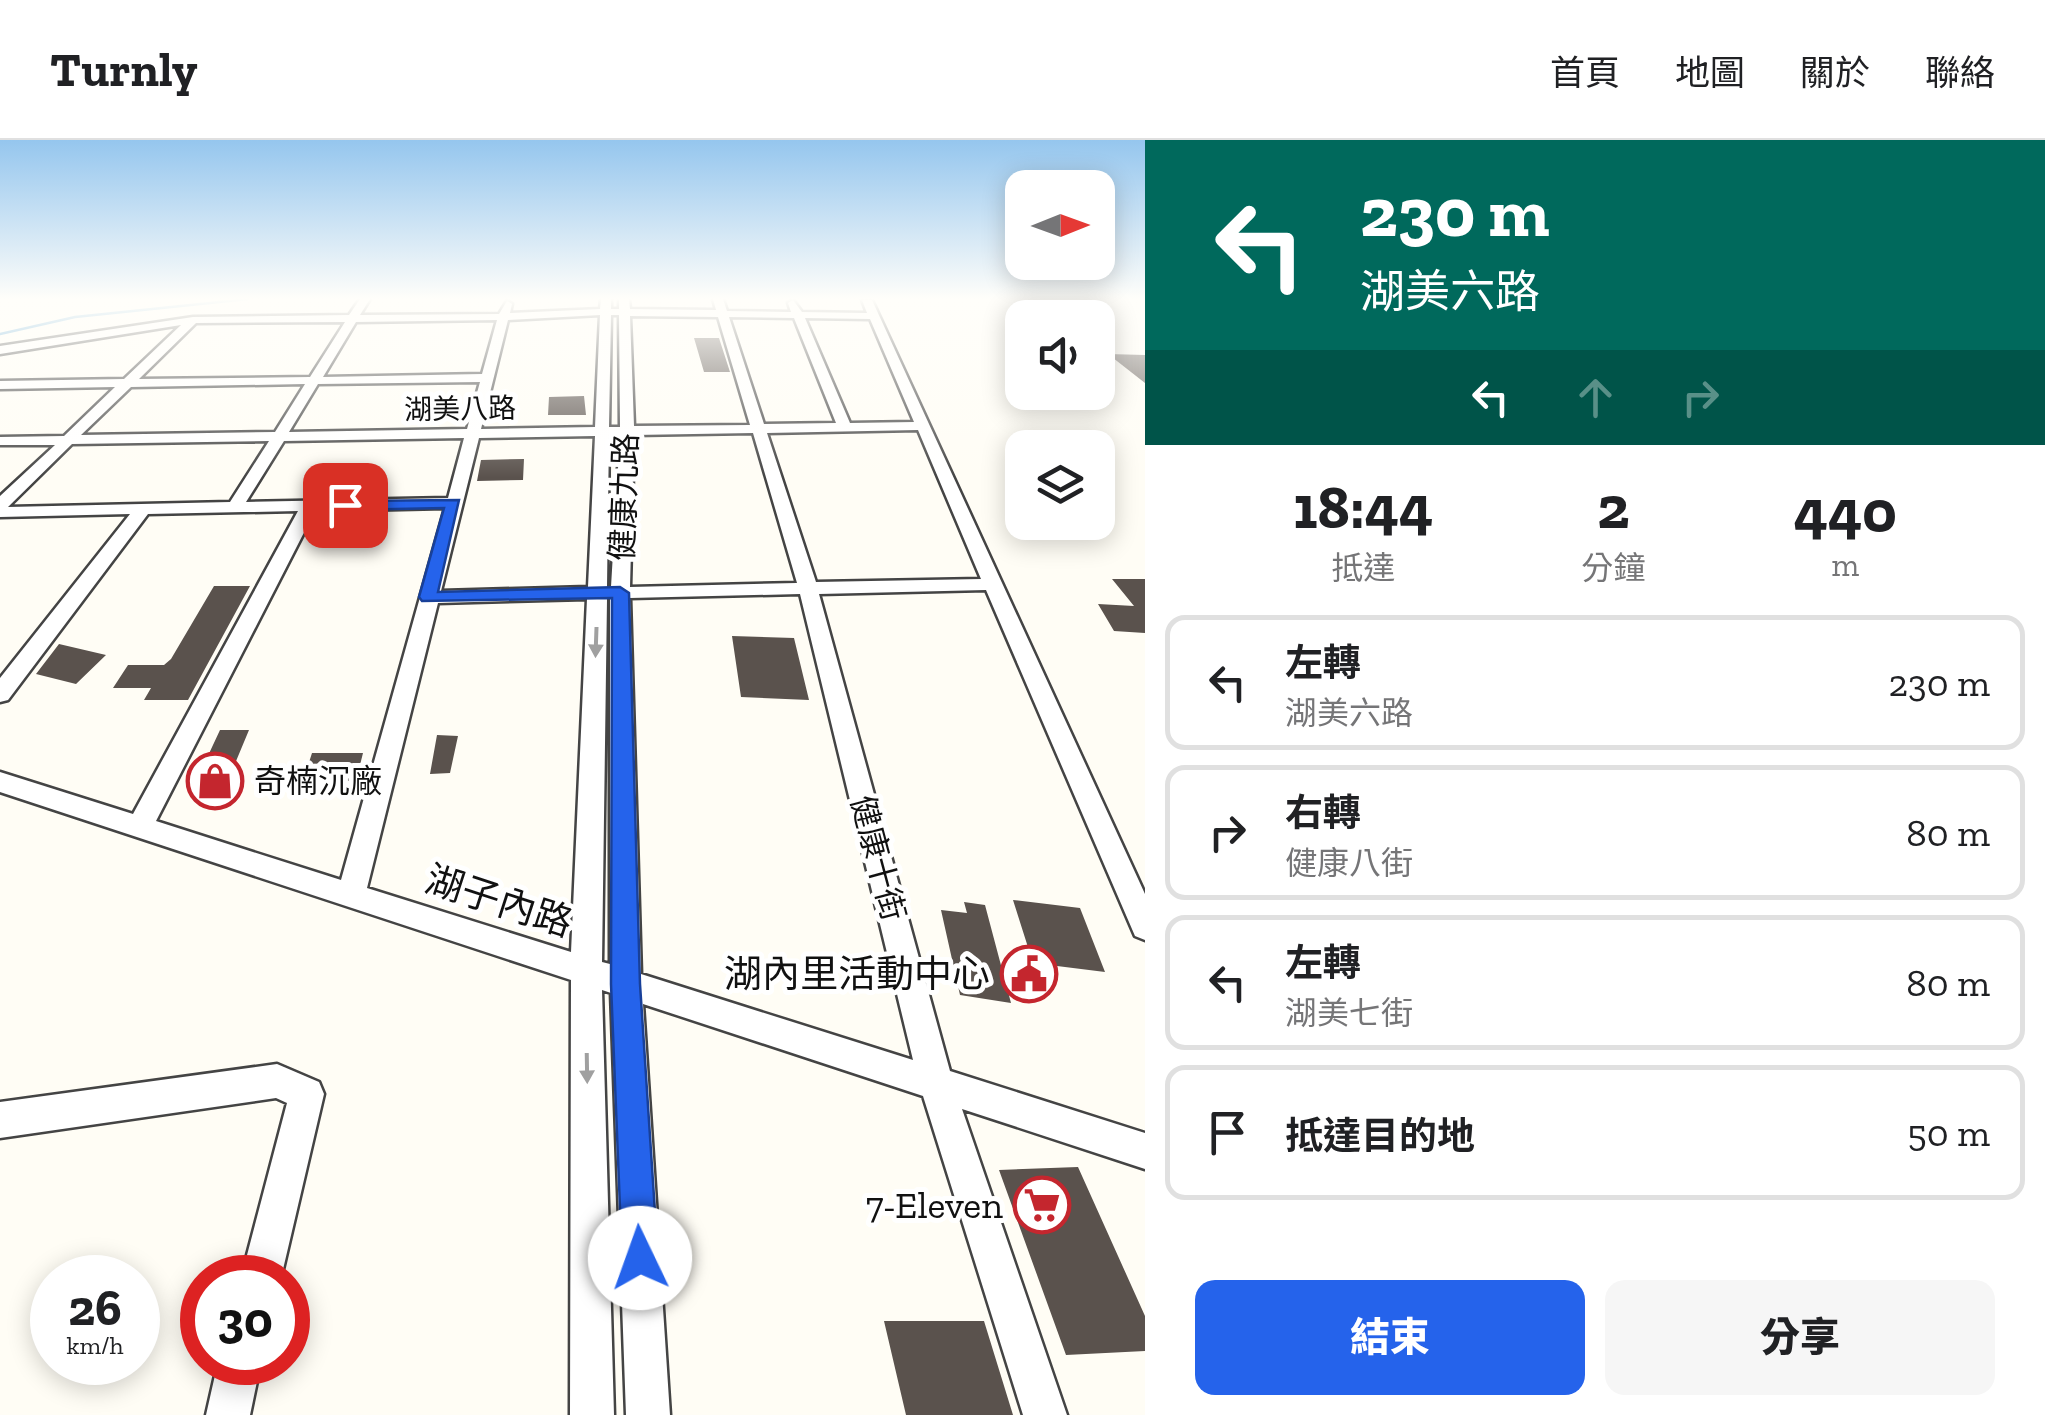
<!DOCTYPE html>
<html lang="zh-TW">
<head>
<meta charset="utf-8">
<style>
	:root { --surface:#fff; --page:#f6f6f6; --text:#202124; --muted:#757577; --line:#e0e0e0; --accent:#2563eb }
	body { margin:0; font-family:"Zilla Slab","Noto Sans TC",serif; background:var(--page); color:var(--text); height:100vh; display:flex; flex-direction:column; font-size:38px; white-space:nowrap }
	* { box-sizing:border-box; margin:0 }
	p { font-size:32px; color:var(--muted) }
	.icon { flex:none; width:55px; height:55px; fill:none; stroke:currentColor; stroke-width:2; stroke-linecap:round; stroke-linejoin:round }
	.map { position:relative; flex:1; overflow:hidden }
	.sheet { display:flex; flex-direction:column; background:var(--surface); width:900px }
	.sheet>* { flex:none }
	.hud { background:#00695c; color:#fff; overflow:hidden }
	.needle { width:65px; rotate:89deg }
	.fabs { position:absolute; left:1005px; top:30px; display:grid; gap:20px }
	.fabs a { display:grid; place-items:center; width:110px; height:110px; border-radius:20px; background:var(--surface); box-shadow:0 5px 25px #0003; font-size:50px }
	.speed { position:absolute; left:30px; top:1115px; display:flex; gap:20px; font-size:50px; font-weight:700; text-align:center }
	.speed>* { display:grid; place-content:center; width:130px; height:130px; border-radius:50%; background:var(--surface); box-shadow:0 5px 25px #0003; line-height:1 }
	.speed small { font-size:25px; font-weight:400 }
	.speed .limit { border:15px solid #d22; background:#fff; color:#111 }
	.pin { position:absolute; display:grid; place-items:center; width:85px; height:85px; color:#fff; margin:-42px; border-radius:20px; box-shadow:0 5px 15px #0006 }
	.me { position:absolute; width:110px; margin:-55px; rotate:357deg; stroke-linejoin:round; filter:drop-shadow(0 0 8px #0008) }
	.turn { display:flex; align-items:center; gap:35px; height:210px; padding:0 50px; font-size:45px }
	.turn .icon { width:130px; height:130px; stroke-width:2.5 }
	.turn b { display:block; font-size:70px; line-height:85px }
	.lanes { display:flex; align-items:center; height:95px; padding:0 50px; background:#0003; justify-content:center; gap:50px; direction:ltr }
	.lanes .off { opacity:.35 }
	.eta { display:flex; justify-content:space-evenly; align-items:center; height:170px; text-align:center }
	.eta b { font-size:60px; font-weight:800; line-height:70px }
	.cta { display:flex; gap:20px; margin-top:auto; padding:20px 50px }
	.cta a { flex:1; height:115px; border-radius:20px; background:var(--accent); color:#fff; font-size:40px; font-weight:800; line-height:115px; text-align:center }
	.cta a+a { background:var(--page); color:var(--text) }
	ul { padding:0; list-style:none }
	li { display:flex; align-items:center; gap:30px; height:135px; margin:0 20px 15px; padding:0 30px; border:5px solid var(--line); border-radius:20px }
	li div { flex:1 }
	li b { display:block; font-size:38px }
	li em { font-style:normal }
	header { display:flex; align-items:center; gap:60px; box-sizing:border-box; height:140px; padding:0 50px; background:var(--surface); border-bottom:2px solid var(--line) }
	header strong { font-size:48px }
	nav { display:flex; gap:55px; margin-inline-start:auto; font-size:35px }
	main { display:flex; flex:1; min-height:0 }
	.map>svg:first-child { display:block }
	.lines { fill:none; stroke-linecap:round; stroke-linejoin:round }
	.stream { stroke:#3f96cf; stroke-width:2.5 }
	.building { fill:#5a524d }
	.minor-casing { stroke:#444; stroke-width:5 }
	.minor { fill:#fff; fill-rule:evenodd }
	.oneway { fill:#a0a0a0 }
	.route { fill:#2563eb; stroke:#184099; stroke-width:2.5 }
	.labels { text-anchor:middle; dominant-baseline:central; stroke-width:10; stroke-linejoin:round; paint-order:stroke }
	.far-street-label { font-size:28px; fill:#111; stroke:#fff }
	.street-label { font-size:32px; fill:#111; stroke:#fff }
	.poi-label { font-size:32px; fill:#111; stroke:#fff; text-anchor:start }
	.near-street-label { font-size:38px; fill:#111; stroke:#fff }
	.near-poi-label { font-size:38px; fill:#111; stroke:#fff; text-anchor:end }
</style>
</head>
<body>
<header>
<strong>Turnly</strong>
<nav><a>首頁</a><a>地圖</a><a>關於</a><a>聯絡</a></nav>
</header>
<main>
<div class="map">
<svg width="1145" height="1275" viewBox="0 0 1145 1275">
	<rect width="100%" height="100%" fill="#fffdf5"/>
	<g class="lines">
		<path class="stream" d="M0 194 75 177 248 159"/>
	</g>
	<path class="building" d="M694 198H719L730 232H704Z
		M1108 214 1145 215V243Z
		M584 256 586 275H548L549 257Z
		M524 319 523 340 477 341 481 320Z
		M1112 439H1145V493L1114 491 1098 464 1134 466Z
		M214 446H250L188 560H144L151 548H113L128 525H164L171 519Z
		M732 496 794 498 809 560 741 557Z
		M59 504 106 515 76 544 36 534Z
		M220 590H249L224 650H192Z
		M437 595 458 596 450 633 430 634Z
		M312 613H363L356 641H303Z
		M1013 760 1080 768 1105 832 1033 823Z
		M964 762 985 765 1011 863 960 855 941 770 967 773Z
		M1078 1027 1145 1176V1211L1066 1215 999 1030Z
		M884 1181H984L1013 1275H906Z"/>
	<g class="lines">
		<g class="minor-casing">
			<path id="minor" d="M360 159H370L360 175 499 174 507 161 512 164 510 173 600 169 601 159H611V169H619V159H629L630 169 716 170 713 159H723L727 171 791 172 788 163 793 160 802 172 867 173 862 160H872L1145 754V800L1135 796 986 450 819 454 950 931 1145 993V1029L962 969 1067 1275H1023L923 956 643 864 670 1275H626L611 853 602 850 614 1275H570L571 840 0 652V632L133 674 298 371 148 374 8 560 0 562V538L130 374 0 377V356L55 305H0V297L64 296 115 247 0 249V241L124 239 181 185 0 214V206L193 177 349 175ZM600 175 595 287 481 289 508 180ZM611 175H619L620 287H609ZM630 176 718 177 750 285 634 286ZM729 177 794 178 836 283 764 284ZM805 178 870 179 914 282 850 283ZM497 180 482 234 323 237 356 182ZM345 182 310 237 139 239 196 183ZM480 242 467 289 289 292 318 244ZM305 244 275 292 81 295 131 247ZM918 290 981 439 816 442 767 293ZM753 293 797 443 630 447 634 295ZM609 295H620L611 447H607ZM595 296 588 447 441 451 479 298ZM464 298 448 358 246 362 284 301ZM269 301 230 362 8 367 72 304ZM445 368 341 740 156 681 315 371ZM800 454 913 920 641 834 630 458ZM587 459 571 812 367 748 438 463ZM607 459H610V824L602 822Z
				M277 924 319 942 324 954 281 1138H241L287 963 276 958 0 998V962Z
				M218 1222H261L250 1275H206Z"/>
		</g>
		<use href="#minor" class="minor"/>
	</g>
	<defs><path id="oneway-solid" d="M-6-.8H1V-3.2L6.5 0L1 3.2V.8H-6Z" transform="scale(2.5)"/></defs>
	<g class="oneway">
		<use href="#oneway-solid" transform="translate(596 502) rotate(92)"/>
		<use href="#oneway-solid" transform="translate(587 928) rotate(89)"/>
	</g>
	<linearGradient id="sky" x2="0" y2="1"><stop stop-color="#95c6ee"/><stop offset="0.47" stop-color="#fffefa"/><stop offset="1" stop-color="#fffefa" stop-opacity="0"/></linearGradient>
	<rect width="1145" height="338" fill="url(#sky)"/>
	<path class="route" d="M459 360 438 452 620 447 629 453 640 844 658 1118 653 1131 640 1136 627 1131 622 1118 611 844 612 458 422 461 419 457 444 368 345 370 337 365 345 361Z"/>
	<defs>
		<g id="shop-ring" transform="scale(2.875)"><circle r="9.5" fill="#fff" stroke="#c4262e" stroke-width="1.5"/><path d="M-5-2.5h2.3a2.7 3.5 0 0 1 5.4 0H5L5.5 6h-11ZM-1.5-2.5h3a1.5 2.3 0 0 0-3 0Z" fill="#c4262e"/></g>
		<g id="civic-ring" transform="scale(2.875)"><circle r="9.5" fill="#fff" stroke="#c4262e" stroke-width="1.5"/><path d="M-.6-6.5H3V-4.5H.6V-3L4-1V1h2V6H-6V1h2V-1L-.6-3ZM-1.2 2.5V6h2.4V2.5Z" fill="#c4262e"/></g>
		<g id="supermarket-ring" transform="scale(2.875)"><circle r="9.5" fill="#fff" stroke="#c4262e" stroke-width="1.5"/><path d="M-6-5.5h2.5l.6 2H6L4.5 2H-2.5L-4.4-4H-6ZM-1.5 3.2a1.3 1.3 0 1 0 .1 0ZM3 3.2a1.3 1.3 0 1 0 .1 0Z" fill="#c4262e"/></g>
	</defs>
	<g fill-rule="evenodd">
		<use href="#shop-ring" x="215" y="641"/>
		<use href="#civic-ring" x="1029" y="834"/>
		<use href="#supermarket-ring" x="1042" y="1065"/>
	</g>
	<g class="labels">
		<g class="far-street-label">
			<text transform="translate(460 269) rotate(-1)">湖美八路</text>
		</g>
		<g class="street-label">
			<text transform="translate(624 357) rotate(-88)">健康九路</text>
			<text transform="translate(878 718) rotate(75)">健康十街</text>
		</g>
		<g class="poi-label">
			<text x="254" y="641">奇楠沉廠</text>
		</g>
		<g class="near-street-label">
			<text transform="translate(499 761) rotate(18)">湖子內路</text>
		</g>
		<g class="near-poi-label">
			<text x="990" y="834">湖內里活動中心</text>
			<text x="1003" y="1065">7-Eleven</text>
		</g>
	</g>
</svg>
<div class="fabs">
<a><svg class="needle" viewBox="-14 -14 28 28"><path d="M0-13l5 13h-10z" fill="#e53935"/><path d="M0 13l5-13h-10z" fill="#757577"/></svg></a>
<a><svg class="icon" aria-label="sound" viewBox="0 0 24 24"><path d="M4 9h4l5-4v14l-5-4H4zM17 9q2 3 0 6"/></svg></a>
<a><svg class="icon" aria-label="layers" viewBox="0 0 24 24"><path d="M12 4l9 5-9 5-9-5zM3 14l9 5 9-5"/></svg></a>
</div>
<div class="speed"><div>26<small>km/h</small></div><div class="limit">30</div></div>
<div class="pin" style="left:345px;top:365px;background:#d93025"><svg class="icon" aria-label="arrive" viewBox="0 0 24 24"><path d="M6 21V4h12l-3 4 3 4H6"/></svg></div>
<svg class="me" style="left:640px;top:1118px" viewBox="-20 -20 40 40"><circle r="19" fill="#fff"/><path d="M0-13L10 11 0 6-10 11z" fill="#2563eb"/></svg>
</div>
<section class="sheet">
<div class="hud">
<div class="turn"><svg class="icon" aria-label="left" viewBox="0 0 24 24"><path d="M17 20v-9H6M10 6l-5 5 5 5"/></svg><div><b>230 m</b>湖美六路</div></div>
<div class="lanes"><svg class="icon" aria-label="left" viewBox="0 0 24 24"><path d="M17 20v-9H6M10 6l-5 5 5 5"/></svg><svg class="icon off" aria-label="ahead" viewBox="0 0 24 24"><path d="M12 20V5M6 11l6-6 6 6"/></svg><svg class="icon off" aria-label="right" viewBox="0 0 24 24"><path d="M7 20v-9h11M14 6l5 5-5 5"/></svg></div>
</div>
<div class="eta">
<div><b>18:44</b><p>抵達</p></div>
<div><b>2</b><p>分鐘</p></div>
<div><b>440</b><p>m</p></div>
</div>
<ul>
<li><svg class="icon" aria-label="left" viewBox="0 0 24 24"><path d="M17 20v-9H6M10 6l-5 5 5 5"/></svg><div><b>左轉</b><p>湖美六路</p></div><em>230 m</em></li>
<li><svg class="icon" aria-label="right" viewBox="0 0 24 24"><path d="M7 20v-9h11M14 6l5 5-5 5"/></svg><div><b>右轉</b><p>健康八街</p></div><em>80 m</em></li>
<li><svg class="icon" aria-label="left" viewBox="0 0 24 24"><path d="M17 20v-9H6M10 6l-5 5 5 5"/></svg><div><b>左轉</b><p>湖美七街</p></div><em>80 m</em></li>
<li><svg class="icon" aria-label="arrive" viewBox="0 0 24 24"><path d="M6 21V4h12l-3 4 3 4H6"/></svg><div><b>抵達目的地</b></div><em>50 m</em></li>
</ul>
<div class="cta"><a>結束</a><a>分享</a></div>
</section>
</main>
</body>
</html>
